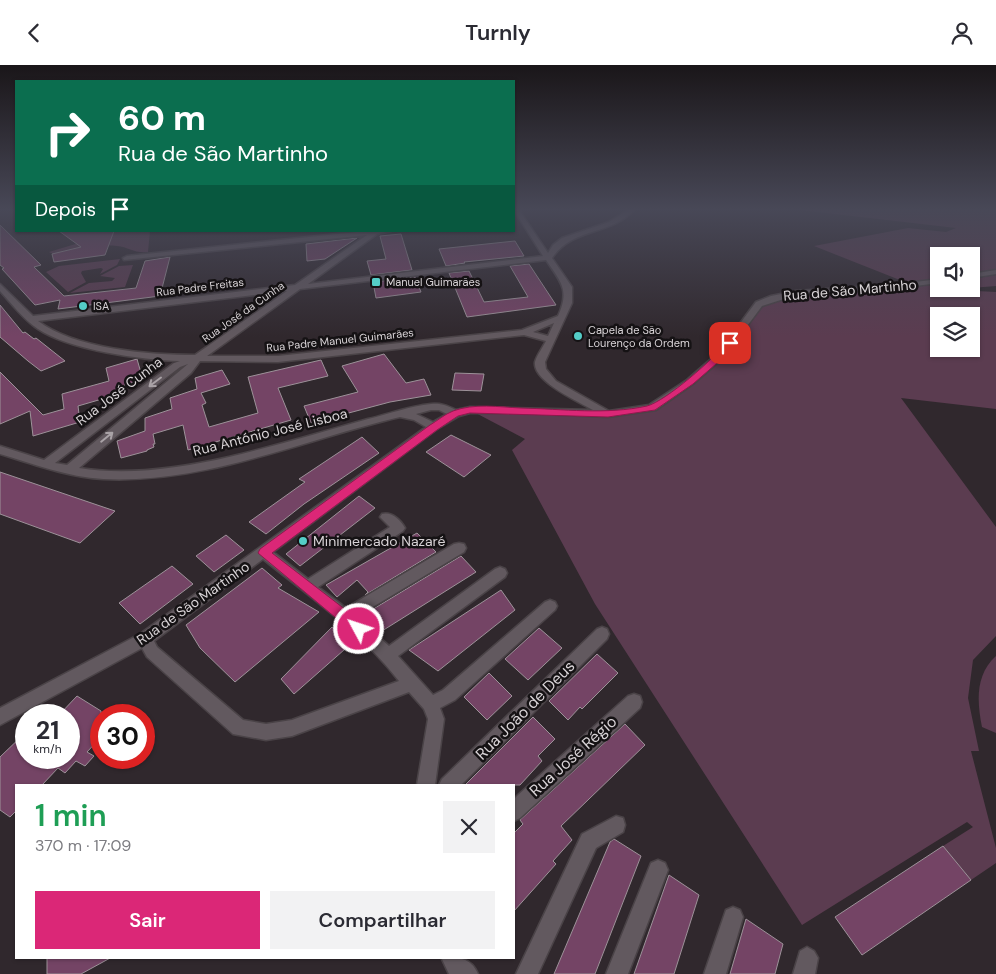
<!DOCTYPE html>
<html lang="pt">
<head>
<meta charset="utf-8">
<style>
	:root { --surface:#fff; --page:#f2f2f3; --text:#2b2b33; --muted:#7c7c81; --accent:#db2777 }
	body { margin:0; font-family:"DM Sans",sans-serif; background:var(--page); color:var(--text); height:100vh; display:flex; flex-direction:column; font-size:19px; white-space:nowrap }
	* { box-sizing:border-box; margin:0 }
	p { font-size:16px; color:var(--muted) }
	.icon { flex:none; width:28px; height:28px; fill:none; stroke:currentColor; stroke-width:2; stroke-linecap:round; stroke-linejoin:round }
	.map { position:relative; flex:1; overflow:hidden }
	.drawer { position:absolute; left:15px; top:719px; width:500px; height:175px; display:flex; flex-direction:column; background:var(--surface); border-radius:0px; box-shadow:0 1px 4px #0004 }
	.drawer>* { flex:none }
	.hud { position:absolute; left:15px; top:15px; width:500px; height:152px; border-radius:0px; box-shadow:0 1px 4px #0004; background:#0b6e4f; color:#fff; overflow:hidden }
	.buttons { position:absolute; left:930px; top:182px; display:grid; gap:10px }
	.buttons a { display:grid; place-items:center; width:50px; height:50px; border-radius:0px; background:var(--surface); box-shadow:0 1px 4px #0004; font-size:25px }
	.speed { position:absolute; left:15px; top:639px; display:flex; gap:10px; font-size:25px; font-weight:700; text-align:center }
	.speed>* { display:grid; place-content:center; width:65px; height:65px; border-radius:50%; background:var(--surface); box-shadow:0 1px 4px #0004; line-height:1 }
	.speed small { font-size:12px; font-weight:400 }
	.speed .limit { border:8px solid #d22; background:#fff; color:#111 }
	.pin { position:absolute; display:grid; place-items:center; width:42px; height:42px; color:#fff; margin:-21px; border-radius:10px; box-shadow:0 2px 8px #0006 }
	.me { position:absolute; width:55px; margin:-28px; rotate:310deg; stroke-linejoin:round; filter:drop-shadow(0 0 4px #0008) }
	.turn { display:flex; align-items:center; gap:18px; height:105px; padding:0 20px; font-size:22px }
	.turn .icon { width:65px; height:65px; stroke-width:2.5 }
	.turn b { display:block; font-size:35px; line-height:42px }
	.then { display:flex; align-items:center; height:48px; padding:0 20px; background:#0003; gap:10px; font-size:19px }
	.round { display:grid; place-items:center; flex:none; width:52px; height:52px; border-radius:0px; background:var(--page) }
	.headline { display:flex; align-items:center; justify-content:space-between; height:85px; padding:0 20px }
	h1 { font-size:30px; font-weight:600; line-height:38px; color:#1e9e55 }
	.button { display:flex; gap:10px; margin-top:auto; padding:10px 20px }
	.button a { flex:1; height:58px; border-radius:0px; background:var(--accent); color:#fff; font-size:20px; font-weight:600; line-height:58px; text-align:center }
	.button a+a { background:var(--page); color:var(--text) }
	header { display:flex; justify-content:space-between; align-items:center; height:65px; padding:0 20px; background:var(--surface); font-size:22px; font-weight:600 }
	.map>svg:first-child { display:block }
	.green { fill:#5b3c50; fill-rule:evenodd }
	.building { fill:#744465; stroke:#9d9299 }
	.lines { fill:none; stroke-linecap:round; stroke-linejoin:round }
	.minor-casing { stroke:#4a4347; stroke-width:3 }
	.minor { fill:#62595f; fill-rule:evenodd }
	.oneway { stroke:#a9a2a6 }
	.route { fill:#db2777; stroke:#8e194d }
	.poi-dot { fill:#54cdc7; stroke:#151214; stroke-width:2 }
	.labels { text-anchor:middle; dominant-baseline:central; stroke-width:5; stroke-linejoin:round; paint-order:stroke }
	.far-poi-label { font-size:11px; fill:#d8d3d6; stroke:#151214; text-anchor:start }
	.far-street-label { font-size:11px; fill:#d8d3d6; stroke:#151214 }
	.street-label { font-size:14px; fill:#d8d3d6; stroke:#151214 }
	.poi-label { font-size:14px; fill:#d8d3d6; stroke:#151214; text-anchor:start }
	.near-street-label { font-size:16px; fill:#d8d3d6; stroke:#151214 }
</style>
</head>
<body>
<header><svg class="icon" aria-label="back" viewBox="0 0 24 24"><path d="M15 5l-7 7 7 7"/></svg>Turnly<svg class="icon" aria-label="person" viewBox="0 0 24 24"><circle cx="12" cy="8" r="4"/><path d="M4 21q1-7 8-7t8 7"/></svg></header>
<div class="map">
<svg width="996" height="909" viewBox="0 0 996 909">
	<rect width="100%" height="100%" fill="#30282d"/>
	<path class="green" d="M800 145H996V207L971 211V191H939V216L926 218 939 222V224L996 227V344L901 333 996 462V571L973 595 968 633 979 686H971L996 783V798L971 815 943 781 973 762 967 757 802 860 595 539 512 385 525 374 470 345 587 349 652 343 721 290 759 239 796 228 910 219 814 181 908 163 946 167 956 163ZM939 251H971V284H939Z
		M98 166H150L148 187C135 189 129 182 117 181 96 179 73 185 53 189L49 187 82 177Z
		M120 194 117 200 100 209 103 204 101 203 82 206 81 208 86 217 68 227 46 207 59 201Z
		M133 200 125 222 70 228 89 218 112 216 115 213 100 211 119 201Z
		M996 210V221L971 223V214Z
		M996 591V668L982 662C977 637 975 610 996 591Z"/>
	<path class="building" d="M0 160 41 200 34 202 64 231 136 223 145 196 170 192 160 231 58 244 60 235 35 240 2 204 4 203 0 200Z
		M59 166H114L105 190 54 197 52 189 81 182Z
		M401 169 412 205 371 210 367 196 386 194 380 171Z
		M357 173 325 194 307 196 306 179Z
		M515 176 524 191 464 197 465 198 446 201 439 184Z
		M529 199 556 240 467 252 449 208 469 206 484 237 528 232 510 201Z
		M415 212 421 227 376 233 373 217Z
		M0 240 23 268 25 267 34 274 36 273 65 296 41 306 28 296 0 272Z
		M384 289 406 318 424 314 431 330 390 337 311 358 304 341 358 327 342 301Z
		M137 294 143 315 124 320 126 327 78 341 80 357 33 371 30 346 0 359V307L43 350 64 344 62 329 109 316 106 303Z
		M321 295 328 311 278 323 291 355 188 385 183 360 153 369 155 379H153L154 382 147 385V386L121 393 117 376 145 366V353L172 344 170 333 197 324 195 313 222 305 230 319 201 328 206 338 202 340 209 362 258 348 248 312Z
		M455 308 484 309 481 326 452 325Z
		M451 370 491 390 464 412 426 387Z
		M362 372 379 388 304 439 266 469 249 457 305 417 299 414Z
		M0 407 115 446 80 478 0 449Z
		M359 431 375 443 300 501 286 489Z
		M417 468 436 487 365 530 368 527 357 515 337 532 326 520Z
		M226 470 244 485 214 507 196 491Z
		M461 491 476 507 382 566H377L365 549Z
		M172 501 193 519 140 559 119 538Z
		M262 503 282 520 278 523 319 547 235 617 200 583 186 560Z
		M501 525 515 545 438 606 409 585Z
		M332 562 353 577 294 629 281 614Z
		M539 563 562 583 528 615 505 594Z
		M597 589 618 608 582 644 580 642 568 655 549 636Z
		M489 608 512 631 487 655 464 632Z
		M77 631 101 646V672L87 687 94 691 85 701 76 696 65 708 58 703 42 720H16V746L10 752 0 745V692L26 667V692H69V650H59Z
		M533 652 555 674 538 691 542 696 520 720H465Z
		M625 659 645 680 561 761 572 775 553 796 556 799 514 846V768L523 759 520 755Z
		M614 774 641 791 595 909H554L610 777Z
		M943 781 971 815 862 890 835 852Z
		M669 810 699 830 674 909H634Z
		M746 854 783 879 775 909H730Z
		M47 892H112L81 909H47Z"/>
	<g class="lines">
		<g class="minor-casing">
			<path id="minor" d="M514 145H519L548 188 553 180 562 173 609 157 628 145H634C610 171 573 162 552 193L572 222V238L545 297 546 304 556 316 609 346 649 340 687 315 718 288 756 237 771 231 796 226 891 220 939 214V218L891 224 796 230 762 241 724 292 693 319 656 345 608 352 524 348H470L459 351 437 364 273 487 308 514 390 462 380 452 382 449C391 446 401 455 405 463L403 466 318 522 346 543 454 479 459 478 464 479 466 483 464 487 356 552 389 581 495 504 500 502 505 504 507 508 505 512 398 591 433 630 443 625 545 537 550 535 555 537 557 541 555 545 455 635 440 643 444 654 435 720H417L428 654 424 644 409 627 292 671 266 675 233 669 147 592 142 583 0 660V643L140 569 426 362 414 355 400 352C302 375 206 419 103 414 68 412 33 399 0 389V381L44 395 174 298 180 296C142 295 69 285 38 264 23 254 12 239 0 226V219L33 251 295 220 367 170 124 195 123 193 127 191 366 166H391L377 169 308 219 543 191ZM546 195C561 217 570 225 558 251L522 265 278 291H207L300 224ZM287 226 195 290C150 290 75 284 38 256ZM554 258 548 271 533 267ZM524 270 546 276C543 282 537 290 535 297 532 316 579 337 593 345L470 342 456 345C448 341 441 338 431 339 410 341 389 349 368 354 322 367 276 381 229 392 181 403 128 411 79 403L191 308 200 296 278 297ZM188 299 67 400 55 398 180 302ZM431 345H439L447 349 433 357 416 349ZM263 494C310 532 362 568 399 616L292 655 266 659 243 655 157 582 154 576Z
				M996 205V209L971 213V209Z
				M602 562 607 564 609 569 607 574 461 720H439L442 714 597 564Z
				M634 629 640 631 642 637 640 643 520 753 514 756V734L518 730 628 631Z
				M616 751 623 753 625 760 623 767 596 783 538 909H516L582 769Z
				M658 795 665 798 668 805 628 909H606L651 798Z
				M733 842 740 845 743 852 726 909H704L726 845Z
				M807 882 814 886 818 893 815 909H793L800 886Z
				M441 892C457 892 471 892 478 909H449Z"/>
		</g>
		<use href="#minor" class="minor"/>
	</g>
	<defs><path id="oneway-shaft" d="M-6 0H5M1.5-3L5.5 0L1.5 3" fill="none" stroke-width="1.6" stroke-linecap="round" stroke-linejoin="round" transform="scale(1.25)"/></defs>
	<g class="oneway">
		<use href="#oneway-shaft" transform="translate(155 317) rotate(143)"/>
		<use href="#oneway-shaft" transform="translate(107 372) rotate(-39)"/>
	</g>
	<linearGradient id="sky" x2="0" y2="1"><stop stop-color="#1a1619"/><stop offset="0.53" stop-color="#484857"/><stop offset="1" stop-color="#484857" stop-opacity="0"/></linearGradient>
	<rect width="996" height="272" fill="url(#sky)"/>
	<path class="route" d="M727 277 734 278 724 292 693 319 655 345 608 352 470 348 458 351 437 365 272 488 364 559 366 564 364 568 359 570 354 568 258 488 260 484 430 360C437 356 445 349 453 346 474 338 499 342 521 343 563 344 606 350 647 341 666 336 715 293 727 277Z"/>
	<g class="poi-dot">
		<rect x="371" y="212" width="10" height="10" rx="2.5"/>
		<circle cx="83" cy="241" r="5"/>
		<circle cx="578" cy="271" r="5"/>
		<circle cx="303" cy="476" r="5"/>
	</g>
	<g class="labels">
		<g class="far-poi-label">
			<text x="386" y="217">Manuel Guimarães</text>
			<text x="93" y="241">ISA</text>
			<text x="588" y="265">Capela de São<tspan x="588" dy="13">Lourenço da Ordem</tspan></text>
		</g>
		<g class="far-street-label">
			<text transform="translate(200 222) rotate(-7)">Rua Padre Freitas</text>
			<text transform="translate(243 247) rotate(-35)">Rua José da Cunha</text>
			<text transform="translate(340 275) rotate(-6)">Rua Padre Manuel Guimarães</text>
		</g>
		<g class="street-label">
			<text transform="translate(850 225) rotate(-5)">Rua de São Martinho</text>
			<text transform="translate(119 326) rotate(-37)">Rua José Cunha</text>
			<text transform="translate(270 367) rotate(-14)">Rua António José Lisboa</text>
			<text transform="translate(193 538) rotate(-35)">Rua de São Martinho</text>
		</g>
		<g class="poi-label">
			<text x="313" y="476">Minimercado Nazaré</text>
		</g>
		<g class="near-street-label">
			<text transform="translate(525 645) rotate(-45)">Rua João de Deus</text>
			<text transform="translate(573 691) rotate(-42)">Rua José Régio</text>
		</g>
	</g>
</svg>
<div class="buttons">
<a><svg class="icon" aria-label="sound" viewBox="0 0 24 24"><path d="M4 9h4l5-4v14l-5-4H4zM17 9q2 3 0 6"/></svg></a>
<a><svg class="icon" aria-label="layers" viewBox="0 0 24 24"><path d="M12 4l9 5-9 5-9-5zM3 14l9 5 9-5"/></svg></a>
</div>
<div class="speed"><div>21<small>km/h</small></div><div class="limit">30</div></div>
<div class="pin" style="left:730px;top:278px;background:#d93025"><svg class="icon" aria-label="arrive" viewBox="0 0 24 24"><path d="M6 21V4h12l-3 4 3 4H6"/></svg></div>
<svg class="me" style="left:359px;top:564px" viewBox="-20 -20 40 40"><circle r="17" fill="#db2777" stroke="#fff" stroke-width="3"/><path d="M0-11L8 9 0 5-8 9z" fill="#fff"/></svg>
<div class="hud">
<div class="turn"><svg class="icon" aria-label="right" viewBox="0 0 24 24"><path d="M7 20v-9h11M14 6l5 5-5 5"/></svg><div><b>60 m</b>Rua de São Martinho</div></div>
<div class="then">Depois<svg class="icon" aria-label="arrive" viewBox="0 0 24 24"><path d="M6 21V4h12l-3 4 3 4H6"/></svg></div>
</div>
<section class="drawer">
<div class="headline"><div><h1>1 min</h1><p>370 m · 17:09</p></div><a class="round"><svg class="icon" aria-label="close" viewBox="0 0 24 24"><path d="M6 6l12 12M18 6L6 18"/></svg></a></div>
<div class="button"><a>Sair</a><a>Compartilhar</a></div>
</section>
</div>
</body>
</html>
